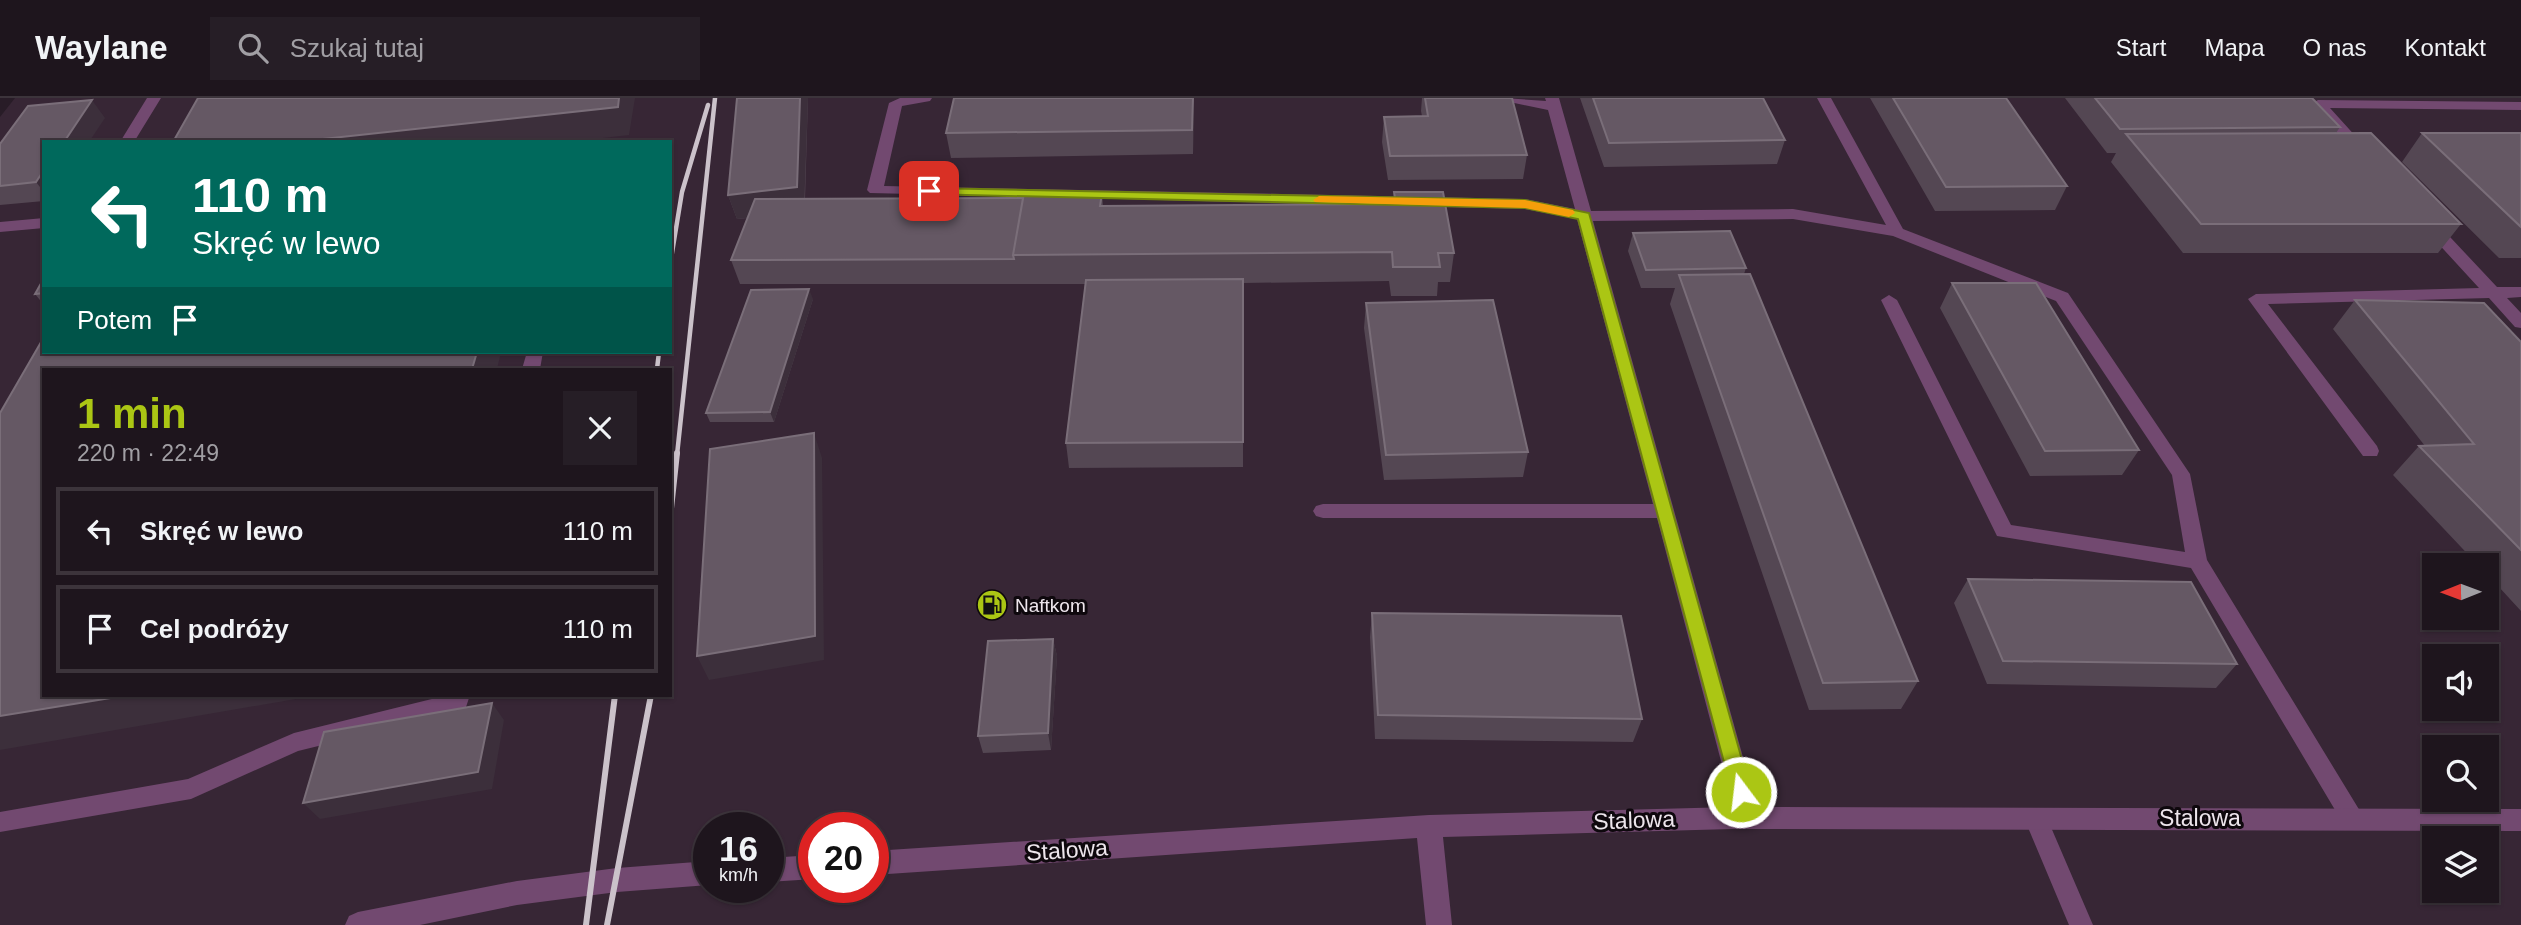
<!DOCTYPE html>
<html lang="pl">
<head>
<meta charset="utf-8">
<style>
	:root { --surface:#1e151d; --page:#261e26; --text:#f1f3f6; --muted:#a19fa4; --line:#3c343b; --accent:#abc614 }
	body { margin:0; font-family:Helvetica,sans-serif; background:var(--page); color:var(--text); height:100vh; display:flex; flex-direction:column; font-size:26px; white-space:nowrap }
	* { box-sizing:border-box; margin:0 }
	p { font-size:23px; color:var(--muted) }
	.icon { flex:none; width:38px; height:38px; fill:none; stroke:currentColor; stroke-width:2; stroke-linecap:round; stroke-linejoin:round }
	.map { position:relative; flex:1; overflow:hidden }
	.details { position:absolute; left:42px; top:270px; width:630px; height:329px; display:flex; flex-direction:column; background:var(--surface); border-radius:0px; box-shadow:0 2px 5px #0004,0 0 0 2px var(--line) }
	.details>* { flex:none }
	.guide { position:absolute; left:42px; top:42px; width:630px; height:214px; border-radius:0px; box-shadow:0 2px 5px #0004,0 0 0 2px var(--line); background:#00695c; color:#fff; overflow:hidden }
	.needle { width:46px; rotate:269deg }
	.tools { position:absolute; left:2422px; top:455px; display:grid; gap:14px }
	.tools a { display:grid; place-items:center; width:77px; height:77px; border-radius:0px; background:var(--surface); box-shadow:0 2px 5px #0004,0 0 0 2px var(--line); font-size:35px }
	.speed { position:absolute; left:693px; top:714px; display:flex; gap:14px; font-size:35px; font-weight:700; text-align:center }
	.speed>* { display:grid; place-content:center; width:91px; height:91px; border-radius:50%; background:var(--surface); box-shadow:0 2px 5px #0004,0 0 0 2px var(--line); line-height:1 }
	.speed small { font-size:18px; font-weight:400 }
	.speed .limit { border:10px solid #d22; background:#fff; color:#111 }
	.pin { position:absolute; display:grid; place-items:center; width:60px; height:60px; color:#fff; margin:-30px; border-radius:14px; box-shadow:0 4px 10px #0006 }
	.me { position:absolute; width:77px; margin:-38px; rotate:345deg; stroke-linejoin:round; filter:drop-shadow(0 0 5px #0008) }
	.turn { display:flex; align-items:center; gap:24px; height:147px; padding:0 35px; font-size:32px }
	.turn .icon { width:91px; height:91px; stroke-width:2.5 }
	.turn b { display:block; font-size:49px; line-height:60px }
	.then { display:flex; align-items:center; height:66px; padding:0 35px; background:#0003; gap:14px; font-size:26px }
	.round { display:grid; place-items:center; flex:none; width:74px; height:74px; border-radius:0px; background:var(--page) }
	.headline { display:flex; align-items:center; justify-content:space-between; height:119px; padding:0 35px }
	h1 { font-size:42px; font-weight:700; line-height:52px; color:var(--accent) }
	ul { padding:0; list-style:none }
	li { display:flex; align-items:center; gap:21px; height:88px; margin:0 14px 10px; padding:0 21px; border:4px solid var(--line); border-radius:0px }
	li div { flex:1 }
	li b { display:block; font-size:26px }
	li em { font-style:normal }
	header { display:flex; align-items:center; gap:42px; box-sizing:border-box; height:98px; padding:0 35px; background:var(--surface); border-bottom:2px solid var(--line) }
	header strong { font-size:33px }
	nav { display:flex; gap:38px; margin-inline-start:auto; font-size:24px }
	.search { width:490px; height:63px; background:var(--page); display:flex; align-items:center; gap:18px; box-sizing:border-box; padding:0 24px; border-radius:0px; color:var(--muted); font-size:26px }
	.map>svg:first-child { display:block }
	.built { fill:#372635; fill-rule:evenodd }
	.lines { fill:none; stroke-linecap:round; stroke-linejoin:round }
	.lane { fill:#724970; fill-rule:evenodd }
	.street { fill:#724970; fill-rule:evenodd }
	.rail-far1 { stroke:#cbc2ca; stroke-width:4.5 }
	.rail { stroke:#cbc2ca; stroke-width:6 }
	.wall { fill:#544753 }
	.shaded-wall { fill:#3c2f3b }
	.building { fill:#655864; stroke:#7a6e79; stroke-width:2 }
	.route { fill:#abc614; stroke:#6f810d; stroke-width:2 }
	.slow { fill:#f59e0b }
	.labels { text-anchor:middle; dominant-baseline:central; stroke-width:6; stroke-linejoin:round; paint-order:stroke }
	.poi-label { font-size:19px; fill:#ede5ec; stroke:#0e080d; text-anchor:start }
	.near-street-label { font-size:23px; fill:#ede5ec; stroke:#0e080d }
</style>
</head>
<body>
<header>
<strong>Waylane</strong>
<div class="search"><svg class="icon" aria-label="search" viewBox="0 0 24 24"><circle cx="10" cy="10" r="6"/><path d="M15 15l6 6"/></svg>Szukaj tutaj</div>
<nav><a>Start</a><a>Mapa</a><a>O nas</a><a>Kontakt</a></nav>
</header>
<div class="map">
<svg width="2521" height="827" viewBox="0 0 2521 827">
	<rect width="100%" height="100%" fill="#281c27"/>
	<path class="built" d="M15 0H2521V827H0V19ZM44 44H670V254H44ZM44 271H670V597H44ZM2434 467H2487V520H2434ZM2434 558H2487V611H2434ZM2434 649H2487V702H2434ZM709 730H768V789H709ZM814 730H873V789H814ZM2434 740H2487V793H2434Z"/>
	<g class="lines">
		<path class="lane" d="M147 0H161L134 44H120Z
			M900 0H932L930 3 902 8 884 88 1525 101 1575 111 1548 12 1505 3 1503 0 1546 3 1545 0H1559L1591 113 1793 111 1886 127 1817 0H1831L1903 131 2068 195 2190 376 2207 462 2360 713 2364 720 2360 727 2352 730 2344 727 2191 470 1997 438 1881 202 1889 197 1897 202 2011 427 2185 454 2172 377 2056 203 1893 138 1793 121 1593 123 1760 720 1756 727 1748 730 1740 727 1736 720 1657 420H1323L1316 418 1313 413 1316 408 1323 406H1653L1577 121 1525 111 870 95 867 92 889 5Z
			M2318 2 2521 4V12L2330 10 2368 52 2361 56 2356 55 2313 9 2311 6Z
			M44 120V130L0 134V124Z
			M2429 121 2435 123 2497 189H2521V199L2507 200 2521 215V230L2515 229 2489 200 2268 206 2377 348 2379 353 2377 358H2363L2248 201 2256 196 2479 190 2423 129 2421 126 2423 123Z
			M527 254H543L540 271H522Z
			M448 597H470L465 612 298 653 191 701 0 734V714L188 681 294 635Z
			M2036 710 2044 713 2093 827H2069L2024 720 2028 713Z"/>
		<path class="street" d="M1732 709 2521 711V733L1732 731 1443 739 1452 827H1426L1417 740 873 777V753L1429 717Z
			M814 757V781L768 784V760Z
			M709 763V787L617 794 517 807 420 827H345L349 818 358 814 517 783 617 770Z"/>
		<path class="rail-far1" d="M670 167 682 94 708 7
			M657 271 659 254
			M677 357 715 0"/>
		<path class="rail" d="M670 420 677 355
			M586 827 615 597
			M607 827 651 597"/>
	</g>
	<path class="wall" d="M808 0 805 101 1023 100 1102 95 1103 108 1393 106 1394 94 1454 155 1450 184H1438L1437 198H1391L1389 183 1243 185V369L1069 370 1066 345 1085 186H740L731 162 748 120 737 121 728 97Z
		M1422 0H1512L1527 57 1523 81 1388 82 1382 44 1384 19 1422 18 1421 13Z
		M1580 0H1763L1785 42 1777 66 1604 69Z
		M1870 0H2006L2067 88 2055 112 1935 113Z
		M2065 0H2312L2340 29 2336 35 2461 126 2438 155H2183L2111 64 2116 55H2107Z
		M1194 8 1193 56 951 60 946 35Z
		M105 20 44 44V103L0 107V46Z
		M2422 35H2521V160H2499L2402 64Z
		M1633 135 1746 170 1744 176 1918 583 1901 611 1809 612 1670 206 1675 190H1641L1628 153Z
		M44 180V207L35 196Z
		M1952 185 2139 352 2122 377 2030 378 1940 210Z
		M813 201 774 324H710L706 315Z
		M2355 202 2521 244V513L2487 476V467H2478L2393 377 2419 348H2425L2333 231Z
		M1366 205 1528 354 1523 379 1384 382 1364 230Z
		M1968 481 2237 566 2216 590 1987 586 1954 505Z
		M1372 515 1642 621 1633 644 1375 641 1370 539Z
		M1053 541 1057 558 1051 652 983 655 978 638Z"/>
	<path class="shaded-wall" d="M619 0H635L629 37 568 44H295Z
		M800 0H808L804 113 737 121 728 97Z
		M1193 0H1194V8L1193 56Z
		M92 2 105 20 89 44H64Z
		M44 72V94L36 84Z
		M809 191 813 201 774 324 770 314Z
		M477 254H501L497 271H472Z
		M814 335 822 360 824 562 709 582 697 558Z
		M1053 541 1057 558 1051 652 1048 635Z
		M129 597H319L0 652V618Z
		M492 605 504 622 492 691 320 721 303 705Z"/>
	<path class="building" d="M198 0H619L618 9 295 44H173Z
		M737 0H800L797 89 728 97Z
		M954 0H1193L1192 32 946 35Z
		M1425 0H1512L1527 57 1390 58 1384 19 1428 18Z
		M1593 0H1763L1785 42 1609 45Z
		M1893 0H2006L2067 88 1946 89Z
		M2095 0H2312L2340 29 2120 31Z
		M92 2 64 44H44V72L36 84 0 88V46L28 8Z
		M2371 35 2461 126H2201L2126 36Z
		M2422 35H2521V129Z
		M1394 94H1443L1454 155H1438L1440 169H1393L1392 154 1013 157 1024 95H1102L1100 108 1396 106Z
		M1023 100 1013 157 1014 161 731 162 755 101Z
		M1730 133 1746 170 1646 172 1633 135Z
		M1750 176 1918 583 1823 585 1679 177Z
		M44 180V195L35 196Z
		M1243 181V344L1066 345 1086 182Z
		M1952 185H2036L2139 352 2045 353Z
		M809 191 770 314 706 315 751 192Z
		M1493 202 1528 354 1386 357 1366 205Z
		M2355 202 2484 205 2521 244V452L2419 348 2474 346Z
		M44 239V254H477L472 271H44V597H129L0 618V315Z
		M814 335 815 538 697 558 710 351Z
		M1968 481 2191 484 2237 566 2003 563Z
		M1372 515 1621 518 1642 621 1378 617Z
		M1053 541 1048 635 978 638 988 543Z
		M492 605 478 674 303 705 324 634Z"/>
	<path class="route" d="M929 90 1525 102 1589 115 1751 694 1748 700 1741 703 1735 700 1732 694 1578 121 1525 110 925 96 923 93Z"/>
	<path class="slow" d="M1319 98 1525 102 1573 112 1575 115 1569 119 1525 110 1315 104 1313 102Z"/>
	<defs>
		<g id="fuel-disc" transform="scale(1.575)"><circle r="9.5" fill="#abc614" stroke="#0e080d"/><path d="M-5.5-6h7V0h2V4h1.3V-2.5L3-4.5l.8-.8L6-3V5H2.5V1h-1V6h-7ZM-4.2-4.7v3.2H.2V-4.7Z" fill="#111"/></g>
	</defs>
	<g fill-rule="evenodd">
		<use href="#fuel-disc" x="992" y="507"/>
	</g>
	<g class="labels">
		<g class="poi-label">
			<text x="1015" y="507">Naftkom</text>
		</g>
		<g class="near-street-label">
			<text x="2200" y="720">Stalowa</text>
			<text transform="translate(1634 722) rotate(-2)">Stalowa</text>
			<text transform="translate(1067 752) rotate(-4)">Stalowa</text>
		</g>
	</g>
</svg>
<div class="tools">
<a><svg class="needle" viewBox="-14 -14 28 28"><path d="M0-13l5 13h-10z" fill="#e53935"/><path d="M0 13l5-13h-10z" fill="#a19fa4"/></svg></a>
<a><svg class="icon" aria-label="sound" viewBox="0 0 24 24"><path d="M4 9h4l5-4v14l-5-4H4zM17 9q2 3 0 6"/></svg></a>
<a><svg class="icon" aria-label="search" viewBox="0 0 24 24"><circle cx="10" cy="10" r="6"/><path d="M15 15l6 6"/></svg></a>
<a><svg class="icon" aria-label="layers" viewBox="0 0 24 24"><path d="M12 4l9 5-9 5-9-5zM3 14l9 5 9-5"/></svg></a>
</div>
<div class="speed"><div>16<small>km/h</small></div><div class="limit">20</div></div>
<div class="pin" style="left:929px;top:93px;background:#d93025"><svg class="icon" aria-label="arrive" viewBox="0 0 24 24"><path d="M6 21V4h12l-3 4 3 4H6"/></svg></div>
<svg class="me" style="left:1741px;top:694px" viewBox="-20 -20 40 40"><circle r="17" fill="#abc614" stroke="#fff" stroke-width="3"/><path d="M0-11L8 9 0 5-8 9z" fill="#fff"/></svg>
<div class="guide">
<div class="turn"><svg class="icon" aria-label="left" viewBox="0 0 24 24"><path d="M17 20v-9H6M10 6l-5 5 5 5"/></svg><div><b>110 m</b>Skręć w lewo</div></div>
<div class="then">Potem<svg class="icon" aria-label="arrive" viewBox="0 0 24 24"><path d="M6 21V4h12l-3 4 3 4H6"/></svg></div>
</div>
<section class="details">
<div class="headline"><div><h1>1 min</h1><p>220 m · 22:49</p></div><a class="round"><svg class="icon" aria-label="close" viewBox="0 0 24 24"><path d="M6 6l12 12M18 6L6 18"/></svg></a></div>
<ul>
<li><svg class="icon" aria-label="left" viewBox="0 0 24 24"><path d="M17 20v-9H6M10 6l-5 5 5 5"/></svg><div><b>Skręć w lewo</b></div><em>110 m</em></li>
<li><svg class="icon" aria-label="arrive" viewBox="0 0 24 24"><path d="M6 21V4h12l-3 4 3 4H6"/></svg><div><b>Cel podróży</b></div><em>110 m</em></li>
</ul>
</section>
</div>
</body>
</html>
